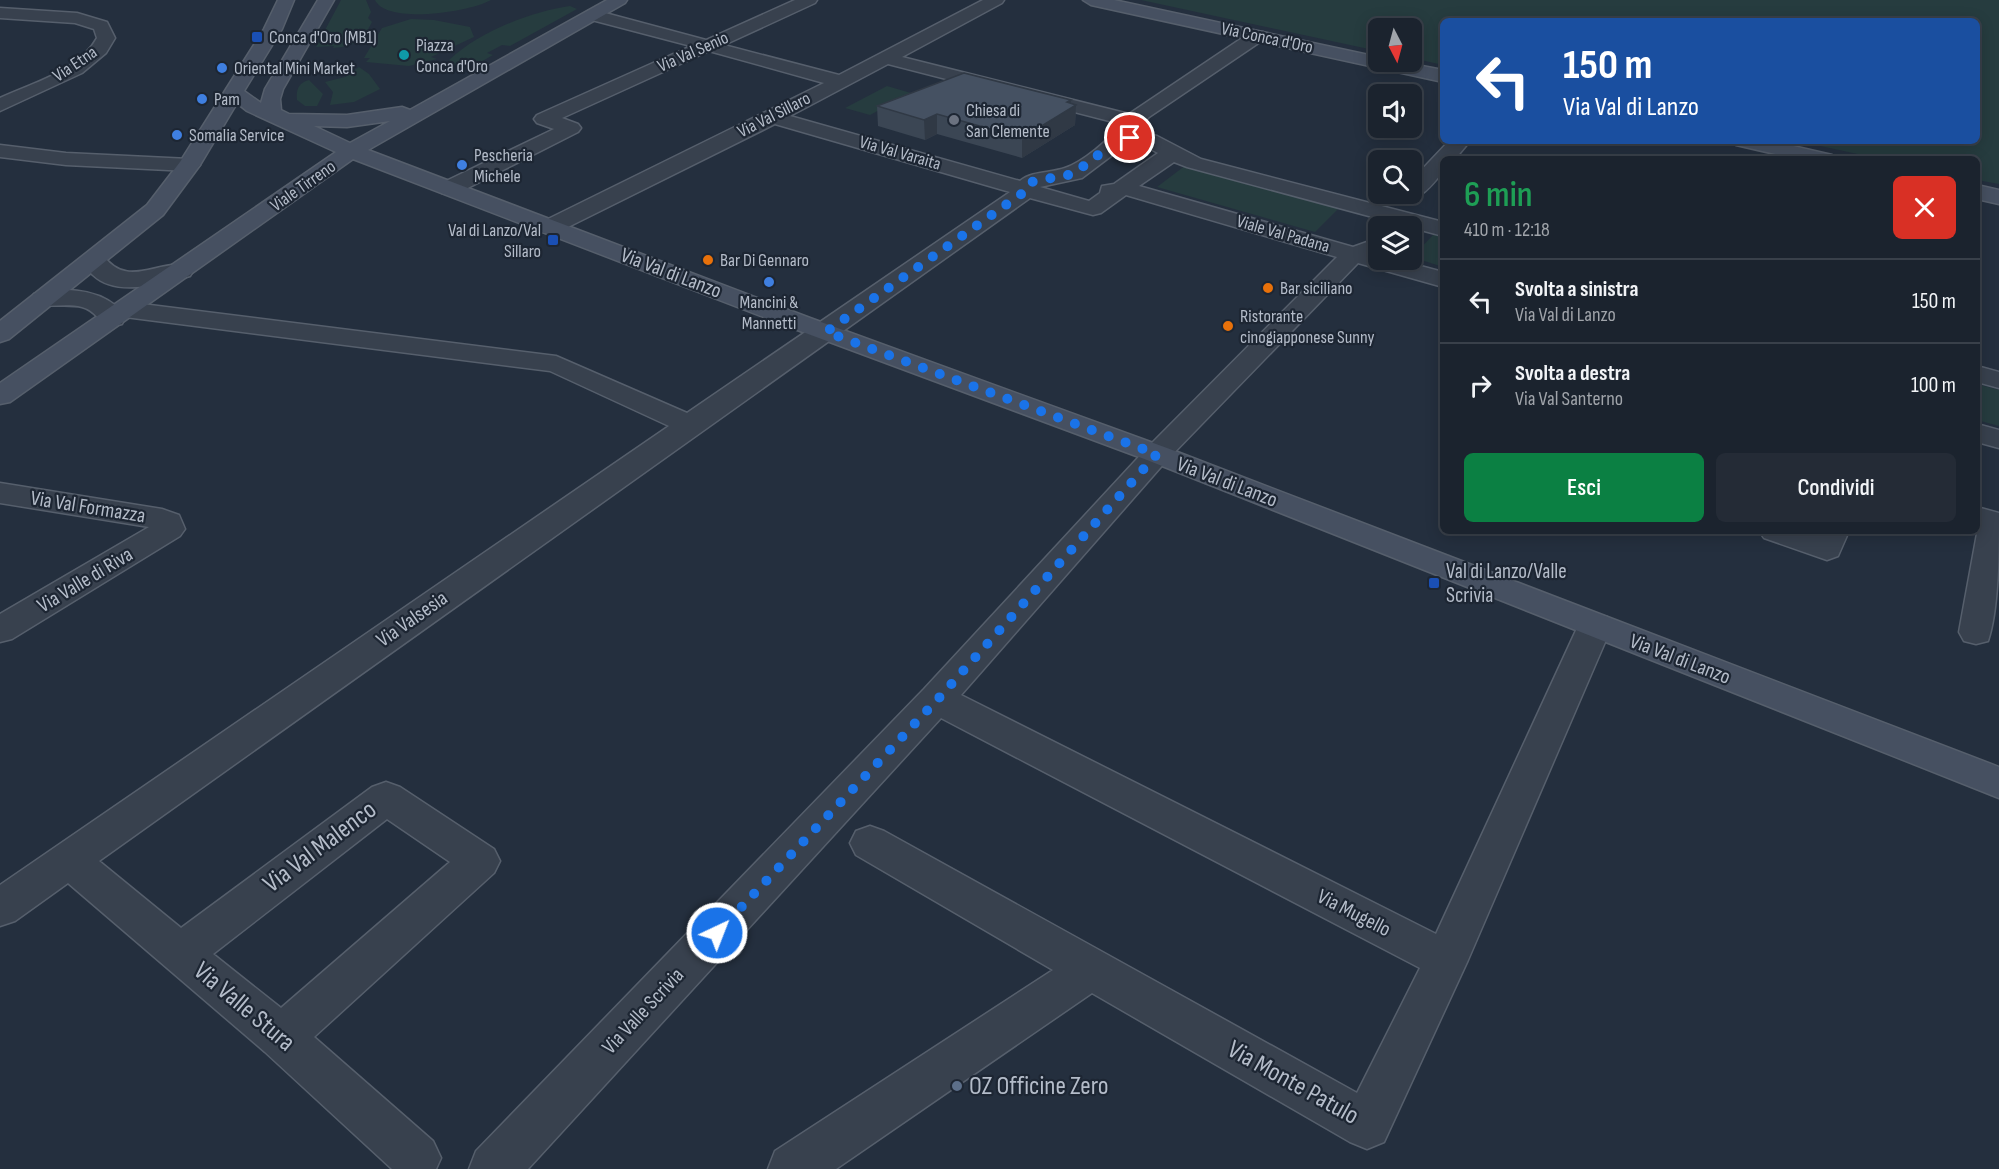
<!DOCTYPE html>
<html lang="it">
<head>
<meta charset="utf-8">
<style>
	:root { --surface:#1b232e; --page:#242b36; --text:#f1f3f6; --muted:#a0a4aa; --line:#39404a; --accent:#0b8043 }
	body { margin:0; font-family:"Sofia Sans Condensed",sans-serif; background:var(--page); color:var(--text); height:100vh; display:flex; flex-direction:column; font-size:22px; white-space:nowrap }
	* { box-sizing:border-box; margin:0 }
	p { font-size:20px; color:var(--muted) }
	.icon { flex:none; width:33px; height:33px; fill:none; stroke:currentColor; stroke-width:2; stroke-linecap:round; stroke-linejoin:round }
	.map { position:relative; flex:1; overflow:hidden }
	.drawer { position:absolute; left:1440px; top:156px; width:540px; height:378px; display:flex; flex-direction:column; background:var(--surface); border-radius:9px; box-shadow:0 3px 15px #0003,0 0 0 2px var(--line) }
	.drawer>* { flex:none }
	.banner { position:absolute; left:1440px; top:18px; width:540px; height:126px; border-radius:9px; box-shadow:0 3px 15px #0003,0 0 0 2px var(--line); background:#1a4fa0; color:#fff; overflow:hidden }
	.needle { width:39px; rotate:174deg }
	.fabs { position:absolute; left:1368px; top:18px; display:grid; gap:12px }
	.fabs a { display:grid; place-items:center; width:54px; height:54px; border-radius:9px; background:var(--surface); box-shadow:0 3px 15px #0003,0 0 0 2px var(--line); font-size:30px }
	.pin { position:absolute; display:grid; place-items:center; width:51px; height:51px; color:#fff; margin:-26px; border:3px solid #fff; border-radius:50%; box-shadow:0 2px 6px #0007 }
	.me { position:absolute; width:66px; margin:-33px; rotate:43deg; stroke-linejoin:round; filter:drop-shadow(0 0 4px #0008) }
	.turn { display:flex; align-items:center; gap:21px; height:126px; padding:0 24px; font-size:27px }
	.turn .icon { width:78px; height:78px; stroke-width:2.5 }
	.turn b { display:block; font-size:42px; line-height:51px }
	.round { display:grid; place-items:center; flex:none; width:63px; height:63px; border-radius:9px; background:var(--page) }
	.summary { display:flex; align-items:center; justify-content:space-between; height:102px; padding:0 24px }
	h1 { font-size:36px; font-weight:600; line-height:45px; color:#1e9e55 }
	.cta { display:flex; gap:12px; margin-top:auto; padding:12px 24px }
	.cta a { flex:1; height:69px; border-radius:9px; background:var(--accent); color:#fff; font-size:24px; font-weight:600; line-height:69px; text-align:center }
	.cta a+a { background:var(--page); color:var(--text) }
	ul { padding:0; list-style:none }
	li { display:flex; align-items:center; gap:18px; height:84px; padding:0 24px; border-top:2px solid var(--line) }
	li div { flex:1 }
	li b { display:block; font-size:22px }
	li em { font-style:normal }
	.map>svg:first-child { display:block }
	.green { fill:#263c3f }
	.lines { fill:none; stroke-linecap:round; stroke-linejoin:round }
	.street-casing { stroke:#565f6c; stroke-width:3 }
	.secondary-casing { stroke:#565f6c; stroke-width:3 }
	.street { fill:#38414e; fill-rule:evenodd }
	.secondary { fill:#465061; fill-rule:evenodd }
	.wall { fill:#3b4654 }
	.shaded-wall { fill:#303945 }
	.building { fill:#455162; stroke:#303945; stroke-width:1.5 }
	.route { stroke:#1a73e8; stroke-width:10; stroke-dasharray:0 18 }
	.transit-dot { fill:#1a4fb4; stroke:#1d2633; stroke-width:2 }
	.culture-dot { fill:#0f9aa8; stroke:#1d2633; stroke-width:2 }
	.shop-dot { fill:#3f7fe0; stroke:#1d2633; stroke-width:2 }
	.worship-dot { fill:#6b7280; stroke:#1d2633; stroke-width:2 }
	.food-dot { fill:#e8710a; stroke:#1d2633; stroke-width:2 }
	.service-dot { fill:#5c6f8a; stroke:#1d2633; stroke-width:2 }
	.labels { text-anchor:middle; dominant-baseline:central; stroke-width:4.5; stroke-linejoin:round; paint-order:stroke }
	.far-poi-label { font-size:18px; fill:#b4bcc9; stroke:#1d2633; text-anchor:start }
	.far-street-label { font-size:18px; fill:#b4bcc9; stroke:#1d2633 }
	.street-label { font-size:21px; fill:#b4bcc9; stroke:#1d2633 }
	.poi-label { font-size:21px; fill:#b4bcc9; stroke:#1d2633; text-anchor:start }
	.near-street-label { font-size:26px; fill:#b4bcc9; stroke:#1d2633 }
	.near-poi-label { font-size:26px; fill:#b4bcc9; stroke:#1d2633; text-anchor:start }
</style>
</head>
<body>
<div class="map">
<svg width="1999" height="1169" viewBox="0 0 1999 1169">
	<rect width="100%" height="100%" fill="#242f3e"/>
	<path class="green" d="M341 0H366L371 12 368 18 372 22C362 42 355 46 333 48L334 46 316 47Z
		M375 0H491C470 12 387 25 375 0Z
		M1141 0H1999V184L1977 180V159H1881L1797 141H1977V21H1443V65L1412 58V28H1378V51Z
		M570 6 577 9 510 46 502 45 487 53 493 55 479 63 470 61 466 64 473 66 470 67 452 65 449 60C479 32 529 12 570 6Z
		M411 19 434 20 470 27 474 37 431 57 437 59 409 66 366 62 370 58H364L382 28Z
		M359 67 369 74 380 89 354 102 330 105 333 92 325 82 345 77Z
		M309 80 323 94 317 106H305L297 100C296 90 298 83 309 80Z
		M887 86 911 93 870 115 845 108Z
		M1186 165 1340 207 1315 232 1157 187Z
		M1434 234 1443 237V267L1412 257Z
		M1977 384 1999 390V426L1977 420Z"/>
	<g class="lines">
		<g class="street-casing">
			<path id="street" d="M795 0H817L815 3 724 45 839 75 983 0H1004L1002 3 902 57 1129 114 1251 32H1263L1266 36 1263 40 1149 117 1135 132 1157 136 1201 159 1443 222V236L1187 167 1174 162 1139 186 1353 247 1378 238V260H1398L1443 272V287L1358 263 1167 460 961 695 1436 934 1578 626 1583 617 1595 614 1607 617 1612 626 1468 960 1384 1142 1367 1149 1350 1142 1092 993 836 1169H768L775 1151 1053 970 856 855 850 843 856 831 870 826 884 831 1357 1093 1420 968 941 718 528 1169H469L476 1151 924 689 1147 448 1337 257 1126 195 1101 213 1093 215 1030 198 99 861 181 928 372 787 386 782 400 787 494 849 500 861 494 873 314 1037 433 1141 441 1158 436 1169H392L265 1052 68 883 15 921 0 926V885L669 426 550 371 125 317 122 324C98 330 101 312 82 307 66 303 50 308 34 304L31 299 34 294C60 287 95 288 116 306L126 302 556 356 687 413 1010 192 775 124 558 232 550 234 542 232 539 227 542 222 824 83 709 51 562 118 578 124 581 128 578 132 458 193 450 195 442 193 439 188 442 183 554 129 537 123 534 119 537 115 691 46 588 19 586 15 588 11 594 10 706 40ZM888 64 1121 124C1110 139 1083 162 1065 168 1051 173 1032 171 1020 181L790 116ZM1127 144 1145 146 1158 153 1114 184 1102 186 1100 193 1089 201 1040 187 1082 178ZM387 819 450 862 281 1008 213 954Z
				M0 8 77 13 107 22 115 38 106 53 82 73 0 111V98C32 83 79 71 97 38L94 29 75 23 0 18Z
				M1449 141H1470L1455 159H1443V172C1432 184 1422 201 1404 197L1402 194H1412V180Z
				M0 145 66 153 189 159 196 161 200 165 196 169 189 171 66 165 0 157Z
				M94 252 102 254C128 291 157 258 190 266L193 271 190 276C162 283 117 298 93 275 88 271 85 264 82 259L86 254Z
				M1977 366 1999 372V388L1977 382Z
				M1977 424 1999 430V448L1977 442Z
				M0 483 162 509 179 515 185 529 180 536 12 639 0 642V614L149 527 0 503Z
				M1977 507 1999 513C1999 549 1999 609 1988 641L1976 644 1964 641 1959 632 1978 528Z
				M1759 531H1807L1816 534 1817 531H1849L1838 556 1827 560 1764 538Z"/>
		</g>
		<g class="secondary-casing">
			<path id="secondary" d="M278 0H294L282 29 244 91 261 103 265 89 318 0H334L283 89 280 99 281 110 289 114 347 115 402 107 410 110 607 0H627L625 3 368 150 810 318 1167 448 1999 767V798L1147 460 792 328 353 159 10 402 0 404V383L336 152 247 111 237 103 200 165 163 215 9 339 0 342V321L147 205 180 162 264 29ZM390 121 350 143 314 126 347 127Z
				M1083 0H1114L1378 57V62H1401L1443 70V82L1091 5Z
				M1733 141H1771L1832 155 1835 159H1797L1736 145Z
				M1977 185 1999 190V204L1977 199Z"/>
		</g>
		<use href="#street" class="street"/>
		<use href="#secondary" class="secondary"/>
	</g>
	<path class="wall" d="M1070 103 1076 105 1075 125 1022 158 937 134 925 140 878 126 877 106Z"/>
	<path class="shaded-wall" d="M1071 100 1070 108 1076 105 1075 125 1022 158V138Z
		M937 114V134L925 140 924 120Z"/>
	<path class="building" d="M964 73 1071 100 1067 102 1076 105 1022 138 937 114 924 120 877 106Z"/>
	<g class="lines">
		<path class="route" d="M717 933 938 699 1157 454 826 332 1027 190 1031 182 1073 174 1122 137 1130 138"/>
	</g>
	<g class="transit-dot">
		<rect x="251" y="31" width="12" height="12" rx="3"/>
		<rect x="547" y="234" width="12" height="12" rx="3"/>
		<rect x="1428" y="577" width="12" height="12" rx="3"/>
	</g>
	<circle class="culture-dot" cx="404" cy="55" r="6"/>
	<g class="shop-dot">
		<circle cx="222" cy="68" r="6"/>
		<circle cx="202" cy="99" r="6"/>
		<circle cx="177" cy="135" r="6"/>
		<circle cx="462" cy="165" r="6"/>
		<circle cx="769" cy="282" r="6"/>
	</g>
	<circle class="worship-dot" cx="954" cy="120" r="6"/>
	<g class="food-dot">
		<circle cx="708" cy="260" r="6"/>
		<circle cx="1268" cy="288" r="6"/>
		<circle cx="1228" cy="326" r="6"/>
	</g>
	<circle class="service-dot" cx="957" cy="1086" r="6"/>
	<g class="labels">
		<g class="far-poi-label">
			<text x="269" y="37">Conca d'Oro (MB1)</text>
			<text x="416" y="45">Piazza<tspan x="416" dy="21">Conca d'Oro</tspan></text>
			<text x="234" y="68">Oriental Mini Market</text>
			<text x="214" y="99">Pam</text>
			<text x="966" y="110">Chiesa di<tspan x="966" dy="21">San Clemente</tspan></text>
			<text x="189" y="135">Somalia Service</text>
			<text x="474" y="155">Pescheria<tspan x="474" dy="21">Michele</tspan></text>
			<text x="541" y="230" text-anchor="end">Val di Lanzo/Val<tspan x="541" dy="21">Sillaro</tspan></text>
			<text x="720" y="260">Bar Di Gennaro</text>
			<text x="1280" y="288">Bar siciliano</text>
			<text x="769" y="302" text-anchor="middle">Mancini &amp;<tspan x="769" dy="21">Mannetti</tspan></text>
			<text x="1240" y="316">Ristorante<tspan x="1240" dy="21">cinogiapponese Sunny</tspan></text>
		</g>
		<g class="far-street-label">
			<text transform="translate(1267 38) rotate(12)">Via Conca d'Oro</text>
			<text transform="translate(693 52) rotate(-24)">Via Val Senio</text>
			<text transform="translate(75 64) rotate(-34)">Via Etna</text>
			<text transform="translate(774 115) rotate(-27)">Via Val Sillaro</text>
			<text transform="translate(900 153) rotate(16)">Via Val Varaita</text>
			<text transform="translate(303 186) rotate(-35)">Viale Tirreno</text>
			<text transform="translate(1283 234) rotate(16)">Viale Val Padana</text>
		</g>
		<g class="street-label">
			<text transform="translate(671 273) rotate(21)">Via Val di Lanzo</text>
			<text transform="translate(1227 482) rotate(21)">Via Val di Lanzo</text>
			<text transform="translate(88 507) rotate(9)">Via Val Formazza</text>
			<text transform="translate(85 580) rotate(-31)">Via Valle di Riva</text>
			<text transform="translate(412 619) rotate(-35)">Via Valsesia</text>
			<text transform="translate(1680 659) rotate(21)">Via Val di Lanzo</text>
			<text transform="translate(1354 913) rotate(27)">Via Mugello</text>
			<text transform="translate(643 1011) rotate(-47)">Via Valle Scrivia</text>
		</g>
		<g class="poi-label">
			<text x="1446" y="571">Val di Lanzo/Valle<tspan x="1446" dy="24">Scrivia</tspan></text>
		</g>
		<g class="near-street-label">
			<text transform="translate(320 847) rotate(-37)">Via Val Malenco</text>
			<text transform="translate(244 1007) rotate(40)">Via Valle Stura</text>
			<text transform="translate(1293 1083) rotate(29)">Via Monte Patulo</text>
		</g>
		<g class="near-poi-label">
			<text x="969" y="1086">OZ Officine Zero</text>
		</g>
	</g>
</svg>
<div class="fabs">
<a><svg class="needle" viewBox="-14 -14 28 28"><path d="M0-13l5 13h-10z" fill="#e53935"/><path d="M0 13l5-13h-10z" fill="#a0a4aa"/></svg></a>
<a><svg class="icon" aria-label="sound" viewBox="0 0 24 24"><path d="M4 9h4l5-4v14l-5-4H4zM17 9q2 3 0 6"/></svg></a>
<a><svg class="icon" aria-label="search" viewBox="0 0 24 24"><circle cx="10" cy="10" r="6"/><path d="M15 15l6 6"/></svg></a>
<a><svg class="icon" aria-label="layers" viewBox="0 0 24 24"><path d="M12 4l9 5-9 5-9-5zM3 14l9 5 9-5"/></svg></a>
</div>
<div class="pin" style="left:1130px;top:138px;background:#d93025"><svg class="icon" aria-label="arrive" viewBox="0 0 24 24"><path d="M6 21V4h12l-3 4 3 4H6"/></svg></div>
<svg class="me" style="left:717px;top:933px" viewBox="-20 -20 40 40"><circle r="17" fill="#1a73e8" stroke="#fff" stroke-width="3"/><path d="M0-11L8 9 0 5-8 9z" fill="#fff"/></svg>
<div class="banner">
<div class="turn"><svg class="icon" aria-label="left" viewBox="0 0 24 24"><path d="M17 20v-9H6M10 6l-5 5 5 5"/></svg><div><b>150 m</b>Via Val di Lanzo</div></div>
</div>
<section class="drawer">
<div class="summary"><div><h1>6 min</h1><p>410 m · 12:18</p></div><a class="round" style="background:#d93025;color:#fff"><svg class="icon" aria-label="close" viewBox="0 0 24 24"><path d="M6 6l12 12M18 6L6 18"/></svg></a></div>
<ul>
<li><svg class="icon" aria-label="left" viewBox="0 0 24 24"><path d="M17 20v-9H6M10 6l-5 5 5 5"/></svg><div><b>Svolta a sinistra</b><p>Via Val di Lanzo</p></div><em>150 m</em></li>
<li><svg class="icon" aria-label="right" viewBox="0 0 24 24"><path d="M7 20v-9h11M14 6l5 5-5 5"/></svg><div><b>Svolta a destra</b><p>Via Val Santerno</p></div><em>100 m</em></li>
</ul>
<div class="cta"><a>Esci</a><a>Condividi</a></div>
</section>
</div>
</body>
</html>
